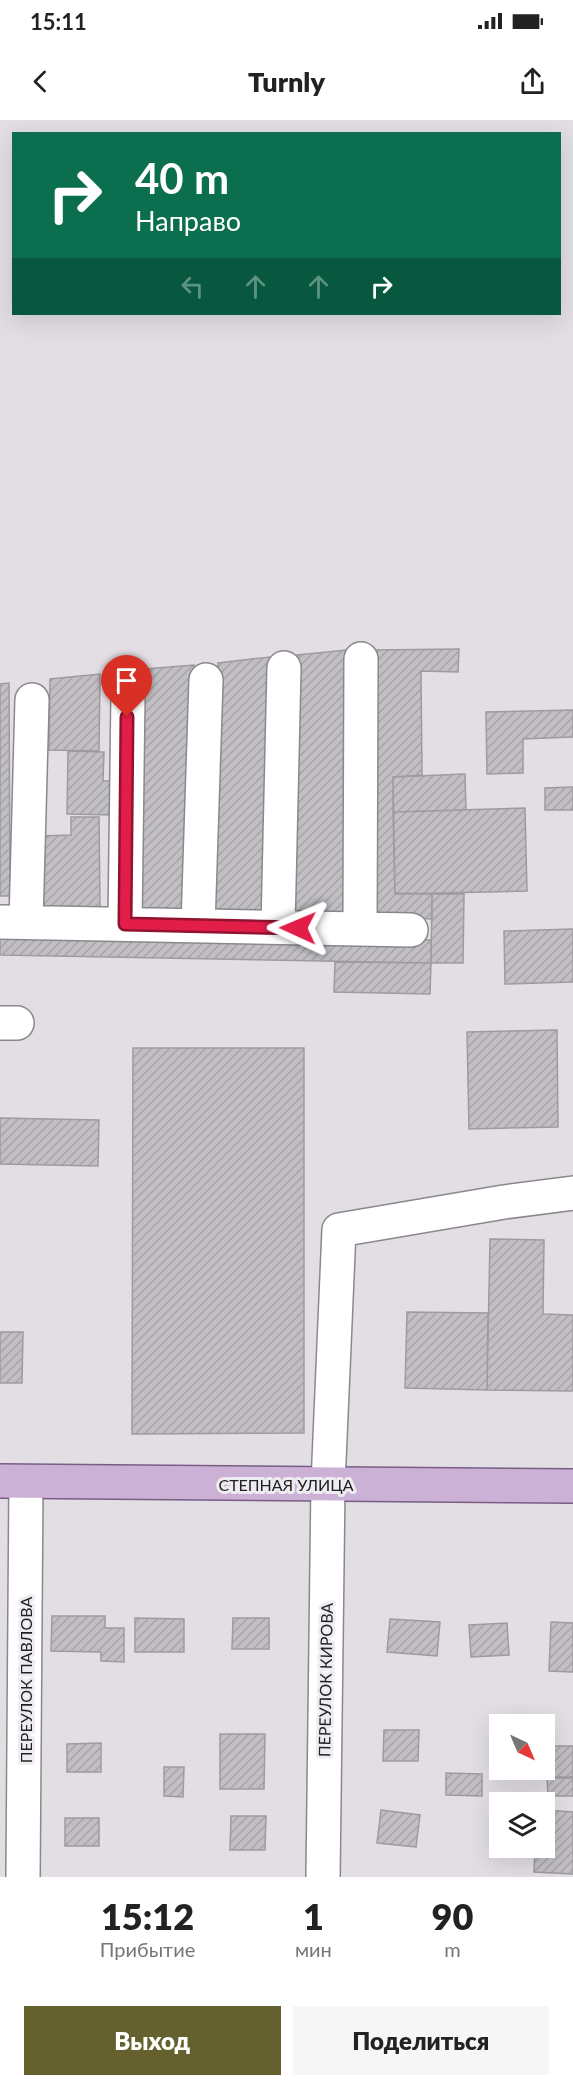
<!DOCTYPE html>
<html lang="ru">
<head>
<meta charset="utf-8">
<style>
	:root { --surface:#fff; --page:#f6f6f6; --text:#222; --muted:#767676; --accent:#64612e }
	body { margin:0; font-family:Lato,sans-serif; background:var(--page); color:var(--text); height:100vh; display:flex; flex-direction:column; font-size:22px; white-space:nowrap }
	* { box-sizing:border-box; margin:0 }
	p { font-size:20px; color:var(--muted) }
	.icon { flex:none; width:33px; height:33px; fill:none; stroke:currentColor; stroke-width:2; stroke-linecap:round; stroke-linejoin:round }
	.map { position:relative; height:1757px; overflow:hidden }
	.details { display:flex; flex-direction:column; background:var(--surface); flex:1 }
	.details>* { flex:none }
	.hud { position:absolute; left:12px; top:12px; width:549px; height:183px; border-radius:0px; box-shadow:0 6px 24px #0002; background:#0b6e4f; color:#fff; overflow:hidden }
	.needle { width:39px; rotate:136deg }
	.fabs { position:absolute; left:489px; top:1594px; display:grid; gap:12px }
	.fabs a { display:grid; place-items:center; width:66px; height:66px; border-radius:0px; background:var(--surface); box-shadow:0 6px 24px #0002; font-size:30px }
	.pin { position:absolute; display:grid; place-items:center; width:51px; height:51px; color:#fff; margin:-62px -26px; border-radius:50% 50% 50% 0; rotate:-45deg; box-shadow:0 0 6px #0007 }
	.pin .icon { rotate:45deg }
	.me { position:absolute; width:66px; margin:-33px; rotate:271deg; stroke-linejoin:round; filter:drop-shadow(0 0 4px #0008) }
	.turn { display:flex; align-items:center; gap:21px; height:126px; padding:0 24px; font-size:27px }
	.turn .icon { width:78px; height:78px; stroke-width:2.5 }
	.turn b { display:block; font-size:42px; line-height:51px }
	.lanes { display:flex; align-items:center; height:57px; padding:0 24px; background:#0003; justify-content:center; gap:30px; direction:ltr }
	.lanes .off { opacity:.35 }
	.eta { display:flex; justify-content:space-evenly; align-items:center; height:102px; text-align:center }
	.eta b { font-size:36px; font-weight:800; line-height:42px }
	.cta { display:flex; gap:12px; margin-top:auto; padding:12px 24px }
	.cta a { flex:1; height:69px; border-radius:0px; background:var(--accent); color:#fff; font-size:24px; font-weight:800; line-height:69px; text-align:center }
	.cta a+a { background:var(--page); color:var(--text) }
	.status { display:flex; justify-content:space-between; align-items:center; height:42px; padding:0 30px; background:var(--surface); direction:ltr }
	.status svg { height:16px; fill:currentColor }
	header { display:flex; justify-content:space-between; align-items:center; height:78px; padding:0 24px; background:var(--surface); font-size:27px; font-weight:800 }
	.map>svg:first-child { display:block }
	.building { fill:url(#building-hatch); stroke:#9e9b9f; stroke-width:1.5 }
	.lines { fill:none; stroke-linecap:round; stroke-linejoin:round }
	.minor-casing { stroke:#8b888d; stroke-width:36 }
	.major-casing { stroke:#795d84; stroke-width:36 }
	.minor { stroke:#fff; stroke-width:33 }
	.major { stroke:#cbb1d5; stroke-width:33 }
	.route-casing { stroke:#92132f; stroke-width:15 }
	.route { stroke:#e11d48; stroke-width:10 }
	.labels { text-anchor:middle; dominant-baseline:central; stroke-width:6; stroke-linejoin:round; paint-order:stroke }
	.street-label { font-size:16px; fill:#222123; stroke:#efecf1 }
</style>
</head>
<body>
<div class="status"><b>15:11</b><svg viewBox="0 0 49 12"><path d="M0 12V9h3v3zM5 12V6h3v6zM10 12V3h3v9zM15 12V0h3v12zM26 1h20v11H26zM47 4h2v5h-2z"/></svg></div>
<header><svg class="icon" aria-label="back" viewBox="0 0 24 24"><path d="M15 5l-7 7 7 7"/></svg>Turnly<svg class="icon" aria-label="share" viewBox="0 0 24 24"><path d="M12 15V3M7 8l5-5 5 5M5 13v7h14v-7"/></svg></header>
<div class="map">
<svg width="573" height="1757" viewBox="0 0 573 1757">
	<defs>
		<pattern id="building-hatch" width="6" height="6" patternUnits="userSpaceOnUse" patternTransform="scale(1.5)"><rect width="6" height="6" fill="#c2bfc4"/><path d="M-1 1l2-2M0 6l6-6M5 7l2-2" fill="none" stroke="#a6a4a8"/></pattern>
	</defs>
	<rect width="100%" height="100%" fill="#e2dee4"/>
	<path class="building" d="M459 529 458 552 421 551 422 655 393 657 395 773 432 774V799L370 796 373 530Z
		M346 530 344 795H294L297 535Z
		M270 537 262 793 209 792 218 543Z
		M194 545 187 789 137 788 145 549Z
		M100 554 99 631 49 630 50 559Z
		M9 563 10 776H0V564Z
		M573 590V617L523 619V653L487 654 486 592Z
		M68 631 104 632 103 661H114V695L67 694Z
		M465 654 466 690 393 692V657Z
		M573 667V690H545V668Z
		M525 688 527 771 395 774 393 692Z
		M71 697H99L100 788 39 789V716L71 715Z
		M432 774H464L463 843H431Z
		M573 809V862L505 864 504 811Z
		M0 811 431 820V843L0 835Z
		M335 842 431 843 430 874 334 872Z
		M557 910 558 1007 469 1009 467 912Z
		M133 928H304V1313L132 1314Z
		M0 998 99 1000 98 1046 0 1044Z
		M490 1119 544 1120 543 1194 573 1195V1271L487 1270Z
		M407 1192 488 1193 487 1270 405 1268Z
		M0 1212H23L22 1263H0Z
		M52 1496H105V1508H124V1542L101 1541V1532L51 1531Z
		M135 1498 184 1499V1532H135Z
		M233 1498H269V1529H232Z
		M390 1499 440 1502 437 1536 387 1532Z
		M551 1502 573 1503V1552L549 1551Z
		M507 1503 509 1535 471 1537 469 1505Z
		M384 1610H419L418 1641H383Z
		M220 1614H265L264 1669H220Z
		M101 1623V1652H67V1624Z
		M547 1626H573V1657H547Z
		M164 1647H184L183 1677 164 1676Z
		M446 1653 482 1654V1676L446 1675Z
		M547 1658H573V1676H548Z
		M381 1690 420 1695 416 1727 377 1723Z
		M544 1690 573 1692V1754L534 1752 535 1728H544Z
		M231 1696H266L265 1730H230Z
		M65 1698H99V1726H65Z"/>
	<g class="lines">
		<g class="minor-casing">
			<path id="minor" d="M0 802 411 810
				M26 802 32 580
				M125 804 128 574
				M198 806 206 560
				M278 807 284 548
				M360 809 361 539
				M0 903H17
				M23 1757 26 1362
				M323 1757 328 1364 339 1110 504 1082 573 1073"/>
		</g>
		<g class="major-casing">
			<path id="major" d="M0 1361 573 1366"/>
		</g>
		<use href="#minor" class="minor"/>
		<use href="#major" class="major"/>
	</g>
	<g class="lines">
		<g class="route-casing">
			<path id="route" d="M127 597 125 804 298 808"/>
		</g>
		<use href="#route" class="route"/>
	</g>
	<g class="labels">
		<g class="street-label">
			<text x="286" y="1364">СТЕПНАЯ УЛИЦА</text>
			<text transform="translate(25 1560) rotate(-90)">ПЕРЕУЛОК ПАВЛОВА</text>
			<text transform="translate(325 1560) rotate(-89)">ПЕРЕУЛОК КИРОВА</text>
		</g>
	</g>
</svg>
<div class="fabs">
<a><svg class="needle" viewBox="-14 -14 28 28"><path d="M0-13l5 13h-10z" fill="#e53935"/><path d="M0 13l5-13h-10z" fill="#767676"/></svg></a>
<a><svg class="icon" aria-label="layers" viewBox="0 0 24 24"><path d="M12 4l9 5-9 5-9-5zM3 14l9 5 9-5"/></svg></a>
</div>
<div class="pin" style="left:127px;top:597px;background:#d93025"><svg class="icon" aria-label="arrive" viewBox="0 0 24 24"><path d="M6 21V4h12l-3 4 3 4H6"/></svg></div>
<svg class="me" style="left:298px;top:808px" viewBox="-20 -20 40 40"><path d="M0-17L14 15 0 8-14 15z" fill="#e11d48" stroke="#fff" stroke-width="4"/></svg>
<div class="hud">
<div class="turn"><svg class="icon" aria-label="right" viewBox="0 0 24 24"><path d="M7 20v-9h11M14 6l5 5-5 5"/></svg><div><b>40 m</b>Направо</div></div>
<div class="lanes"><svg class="icon off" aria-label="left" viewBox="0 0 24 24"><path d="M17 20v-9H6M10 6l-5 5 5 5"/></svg><svg class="icon off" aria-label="ahead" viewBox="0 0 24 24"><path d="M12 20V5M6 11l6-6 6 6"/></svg><svg class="icon off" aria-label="ahead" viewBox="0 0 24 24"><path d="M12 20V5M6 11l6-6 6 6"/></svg><svg class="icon" aria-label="right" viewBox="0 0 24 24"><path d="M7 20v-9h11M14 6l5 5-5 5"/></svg></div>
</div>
</div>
<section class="details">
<div class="eta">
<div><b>15:12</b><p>Прибытие</p></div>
<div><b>1</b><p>мин</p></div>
<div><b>90</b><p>m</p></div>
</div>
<div class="cta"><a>Выход</a><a>Поделиться</a></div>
</section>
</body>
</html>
